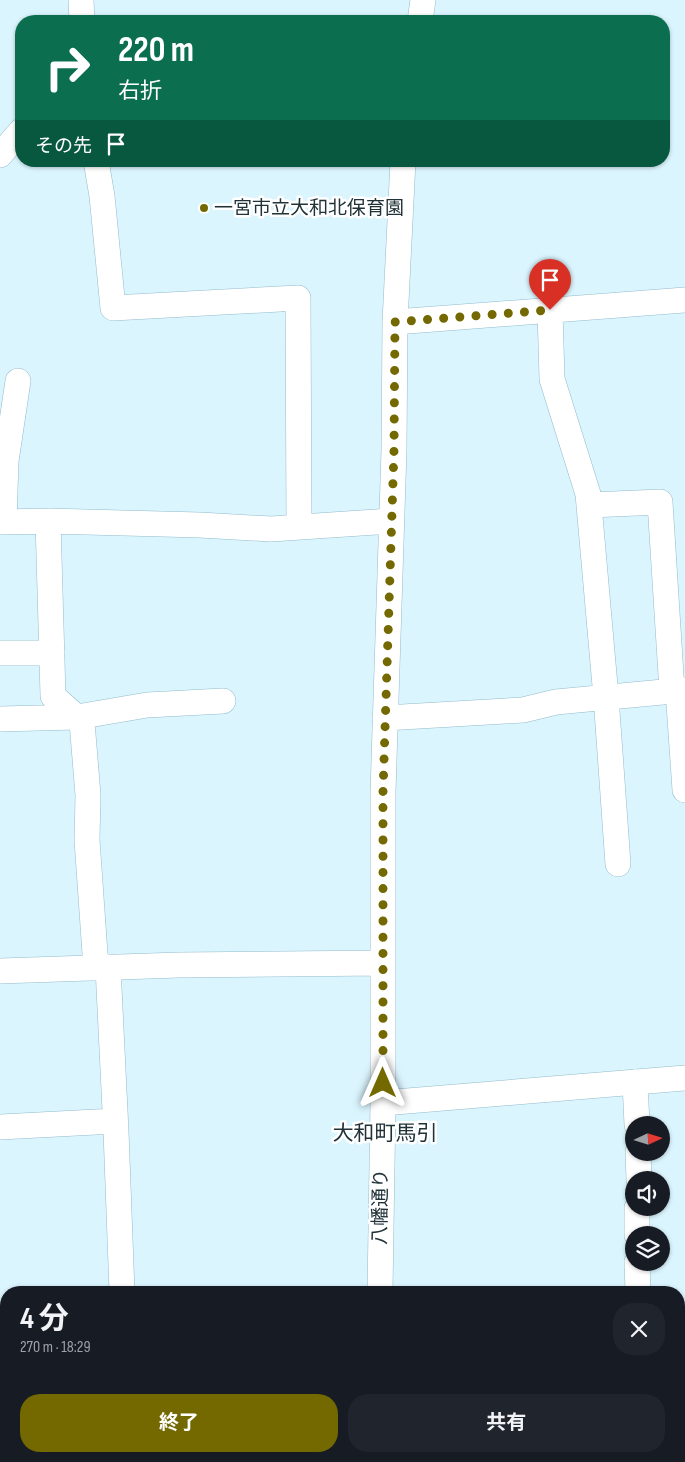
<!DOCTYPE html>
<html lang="ja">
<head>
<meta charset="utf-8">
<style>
	:root { --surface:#171b24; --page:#20242c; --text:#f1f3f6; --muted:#9ea1a6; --accent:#746800 }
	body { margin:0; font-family:"Sofia Sans Condensed","Noto Sans JP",sans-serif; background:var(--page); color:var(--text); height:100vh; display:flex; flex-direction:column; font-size:19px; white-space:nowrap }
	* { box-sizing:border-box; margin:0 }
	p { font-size:16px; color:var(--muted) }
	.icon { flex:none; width:28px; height:28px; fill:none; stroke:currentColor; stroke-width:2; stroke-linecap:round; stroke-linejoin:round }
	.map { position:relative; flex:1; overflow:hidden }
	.drawer { position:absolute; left:0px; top:1286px; width:685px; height:176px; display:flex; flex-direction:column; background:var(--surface); border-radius:20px 20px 0 0; box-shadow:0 1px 4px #0004 }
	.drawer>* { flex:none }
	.banner { position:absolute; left:15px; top:15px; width:655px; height:152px; border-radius:20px; box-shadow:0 1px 4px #0004; background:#0b6e4f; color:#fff; overflow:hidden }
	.needle { width:32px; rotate:86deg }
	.fabs { position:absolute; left:625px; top:1116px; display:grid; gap:10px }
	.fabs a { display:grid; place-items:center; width:45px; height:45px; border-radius:50%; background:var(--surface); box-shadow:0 1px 4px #0004; font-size:25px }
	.pin { position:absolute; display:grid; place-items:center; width:42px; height:42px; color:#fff; margin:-51px -21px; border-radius:50% 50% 50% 0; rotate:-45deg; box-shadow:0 0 5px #0007 }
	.pin .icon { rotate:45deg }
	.me { position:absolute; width:55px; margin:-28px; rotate:0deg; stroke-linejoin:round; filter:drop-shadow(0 0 4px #0008) }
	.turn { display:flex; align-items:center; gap:18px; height:105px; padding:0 20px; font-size:22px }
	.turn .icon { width:65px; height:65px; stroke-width:2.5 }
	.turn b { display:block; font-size:35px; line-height:42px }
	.then { display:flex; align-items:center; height:48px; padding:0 20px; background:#0003; gap:10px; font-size:19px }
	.round { display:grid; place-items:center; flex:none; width:52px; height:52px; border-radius:20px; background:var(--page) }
	.headline { display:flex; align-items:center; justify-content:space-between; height:85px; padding:0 20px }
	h1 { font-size:30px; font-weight:700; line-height:38px }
	.primary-button { display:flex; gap:10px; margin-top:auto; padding:10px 20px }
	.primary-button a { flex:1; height:58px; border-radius:20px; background:var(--accent); color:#fff; font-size:20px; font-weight:700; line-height:58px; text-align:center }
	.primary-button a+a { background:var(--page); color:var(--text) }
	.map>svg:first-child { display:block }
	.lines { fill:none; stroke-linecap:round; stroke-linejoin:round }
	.minor-casing { stroke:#92bccb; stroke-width:26 }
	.minor { stroke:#fff; stroke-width:25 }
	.route { stroke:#746800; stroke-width:9; stroke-dasharray:0 16.2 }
	.poi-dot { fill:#746800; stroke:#fff; stroke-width:2 }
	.labels { text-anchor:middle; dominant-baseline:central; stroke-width:5; stroke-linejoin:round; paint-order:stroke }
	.poi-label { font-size:19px; fill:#213238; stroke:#fff; text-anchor:start }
	.street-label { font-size:19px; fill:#213238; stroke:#fff }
	.quarter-label { font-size:21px; fill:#213238; stroke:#fff }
</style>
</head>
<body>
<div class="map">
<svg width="685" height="1462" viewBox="0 0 685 1462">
	<rect width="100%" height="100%" fill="#dbf5fe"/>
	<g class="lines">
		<g class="minor-casing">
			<path id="minor" d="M81 0 82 21
				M420 21 423 0
				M0 155 21 131
				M96 161 102 196 113 308 298 298 299 527
				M550 310 552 379 588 494 606 697 618 864
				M395 322 685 300
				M590 505 660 502 672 691
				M48 521 53 696 82 722 88 795 87 840 96 968
				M0 522 48 521 200 525 271 529 391 521
				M4 522 6 461 18 381
				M0 653H52
				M678 690 685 790
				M385 718 523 710 556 702 685 690
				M0 719 77 717 147 705 223 701
				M108 967 116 1131 122 1292
				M0 971 179 965 383 963
				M635 1082 637 1125
				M383 1103 685 1078
				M0 1127 115 1121
				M638 1152 639 1180
				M637 1208V1235
				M637 1262 638 1292
				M380 1292 383 1103V792L394 450 395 322 403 161
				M0 1370 6 1369
				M379 1456V1462
				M657 1456 662 1462"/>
		</g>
		<use href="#minor" class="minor"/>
	</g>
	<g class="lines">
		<path class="route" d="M383 1083V792L394 450 395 322 550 310"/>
	</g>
	<circle class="poi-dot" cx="204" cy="208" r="5"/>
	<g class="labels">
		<g class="poi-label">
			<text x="214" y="208">一宮市立大和北保育園</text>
		</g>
		<g class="street-label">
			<text transform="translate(381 1207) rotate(-89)">八幡通り</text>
		</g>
		<g class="quarter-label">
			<text x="385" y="1133">大和町馬引</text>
		</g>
	</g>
</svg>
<div class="fabs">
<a><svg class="needle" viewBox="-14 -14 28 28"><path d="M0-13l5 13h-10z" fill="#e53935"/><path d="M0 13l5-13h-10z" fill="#9ea1a6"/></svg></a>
<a><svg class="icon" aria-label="sound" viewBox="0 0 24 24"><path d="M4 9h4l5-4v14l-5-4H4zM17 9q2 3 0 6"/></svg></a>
<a><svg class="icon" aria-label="layers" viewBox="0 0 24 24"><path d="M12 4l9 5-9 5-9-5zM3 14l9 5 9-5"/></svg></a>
</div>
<div class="pin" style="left:550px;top:310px;background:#d93025"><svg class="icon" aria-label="arrive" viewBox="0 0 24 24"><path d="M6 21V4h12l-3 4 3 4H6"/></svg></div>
<svg class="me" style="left:383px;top:1083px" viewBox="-20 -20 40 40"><path d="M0-17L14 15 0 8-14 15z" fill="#746800" stroke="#fff" stroke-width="4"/></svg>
<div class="banner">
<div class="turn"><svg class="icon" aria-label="right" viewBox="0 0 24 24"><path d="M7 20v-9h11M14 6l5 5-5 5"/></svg><div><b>220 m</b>右折</div></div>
<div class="then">その先<svg class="icon" aria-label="arrive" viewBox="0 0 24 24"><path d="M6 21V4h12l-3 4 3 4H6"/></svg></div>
</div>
<section class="drawer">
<div class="headline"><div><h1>4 分</h1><p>270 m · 18:29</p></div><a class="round"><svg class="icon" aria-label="close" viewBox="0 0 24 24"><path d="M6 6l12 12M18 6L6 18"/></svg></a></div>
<div class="primary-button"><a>終了</a><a>共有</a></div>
</section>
</div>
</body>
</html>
